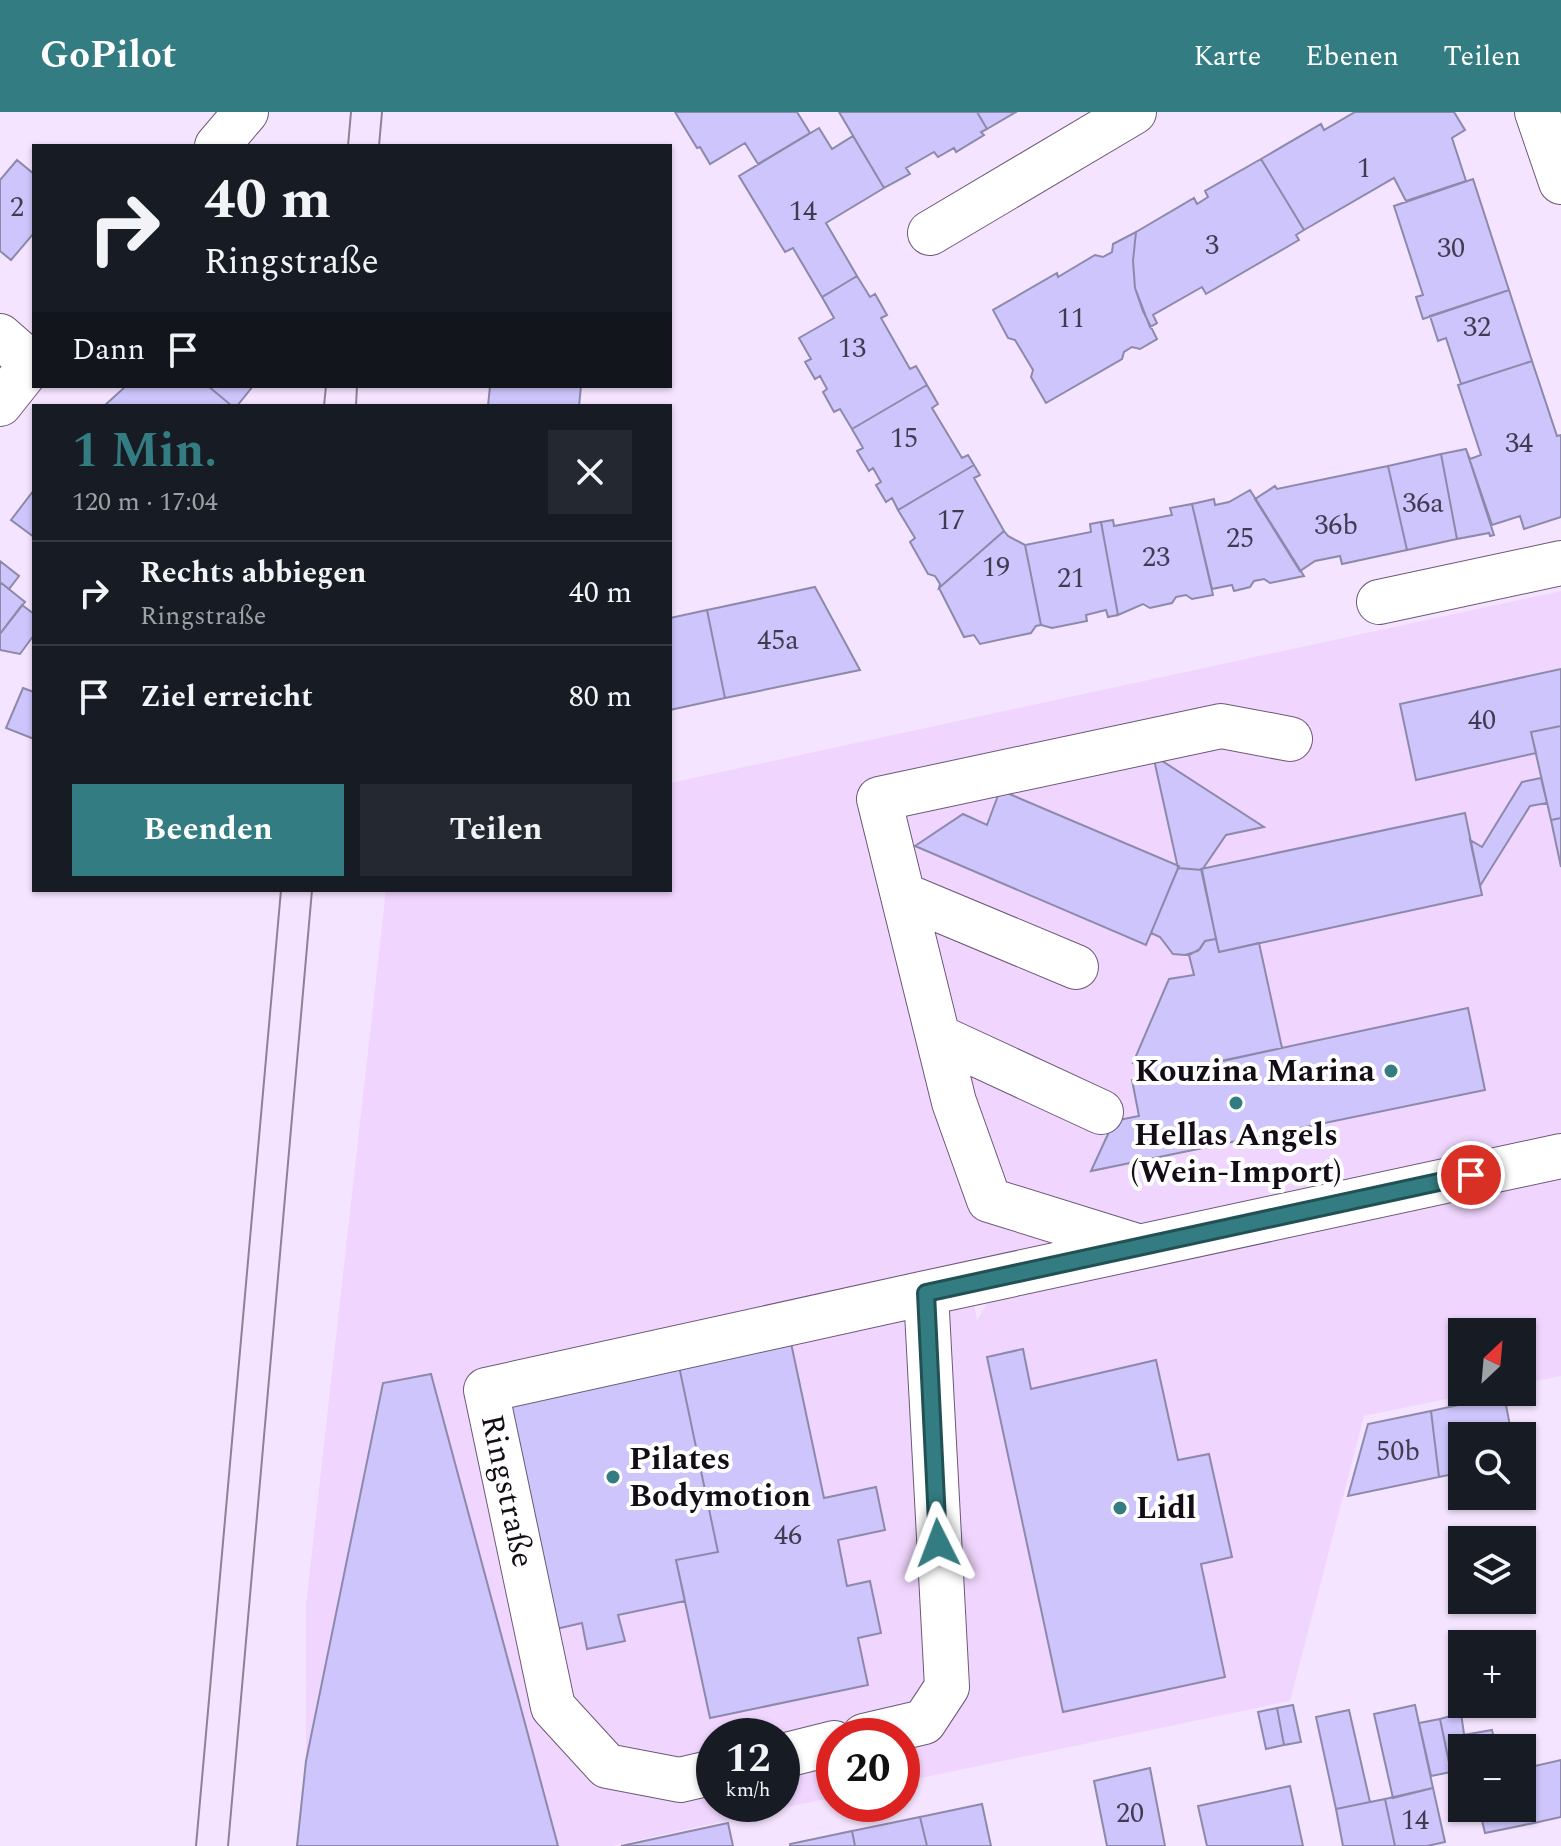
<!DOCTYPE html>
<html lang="de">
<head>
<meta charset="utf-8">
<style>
	:root { --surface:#171b24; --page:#242831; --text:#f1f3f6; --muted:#9ea1a6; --line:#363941; --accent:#337c81 }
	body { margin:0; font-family:Spectral,serif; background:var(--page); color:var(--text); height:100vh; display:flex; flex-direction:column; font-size:30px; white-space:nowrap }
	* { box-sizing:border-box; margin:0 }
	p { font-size:26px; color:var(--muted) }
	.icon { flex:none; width:44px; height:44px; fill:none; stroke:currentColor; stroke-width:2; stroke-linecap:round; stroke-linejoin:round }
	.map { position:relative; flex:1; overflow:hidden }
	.details { position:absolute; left:32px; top:292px; width:640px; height:488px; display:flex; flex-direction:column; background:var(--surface); border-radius:0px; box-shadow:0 2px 6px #0004 }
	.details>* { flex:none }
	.top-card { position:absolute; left:32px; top:32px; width:640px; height:244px; border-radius:0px; box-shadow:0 2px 6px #0004; background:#171b24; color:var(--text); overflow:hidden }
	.needle { width:52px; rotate:26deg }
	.tools { position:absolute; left:1448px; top:1206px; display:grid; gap:16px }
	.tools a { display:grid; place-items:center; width:88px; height:88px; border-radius:0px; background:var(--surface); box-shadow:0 2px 6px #0004; font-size:40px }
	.speed { position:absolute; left:696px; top:1606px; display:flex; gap:16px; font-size:40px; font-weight:700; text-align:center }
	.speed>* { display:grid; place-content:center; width:104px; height:104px; border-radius:50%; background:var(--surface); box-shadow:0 2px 6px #0004; line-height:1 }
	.speed small { font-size:20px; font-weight:400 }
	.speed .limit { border:12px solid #d22; background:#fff; color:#111 }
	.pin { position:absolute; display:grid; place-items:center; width:68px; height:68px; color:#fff; margin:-34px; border:4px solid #fff; border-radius:50%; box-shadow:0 2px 8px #0007 }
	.me { position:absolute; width:88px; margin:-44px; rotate:357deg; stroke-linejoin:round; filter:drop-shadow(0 0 6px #0008) }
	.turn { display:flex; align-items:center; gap:28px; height:168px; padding:0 40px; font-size:36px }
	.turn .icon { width:104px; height:104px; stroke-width:2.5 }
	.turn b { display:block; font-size:56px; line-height:68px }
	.then { display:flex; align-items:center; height:76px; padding:0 40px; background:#0003; gap:16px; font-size:30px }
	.round { display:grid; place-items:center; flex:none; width:84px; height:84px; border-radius:0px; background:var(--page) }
	.summary { display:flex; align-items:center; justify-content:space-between; height:136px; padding:0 40px }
	h1 { font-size:48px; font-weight:700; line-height:60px; color:var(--accent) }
	.cta { display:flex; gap:16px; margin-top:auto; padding:16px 40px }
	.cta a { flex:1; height:92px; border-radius:0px; background:var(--accent); color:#fff; font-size:32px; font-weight:700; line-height:92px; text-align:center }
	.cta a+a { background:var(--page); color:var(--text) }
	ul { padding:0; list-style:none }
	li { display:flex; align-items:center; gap:24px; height:104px; padding:0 40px; border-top:2px solid var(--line) }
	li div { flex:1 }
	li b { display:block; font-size:30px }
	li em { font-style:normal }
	header { display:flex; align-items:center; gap:48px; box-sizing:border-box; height:112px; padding:0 40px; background:var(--accent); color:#fff }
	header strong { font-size:38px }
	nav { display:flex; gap:44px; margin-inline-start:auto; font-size:28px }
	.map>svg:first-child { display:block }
	.built { fill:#f0d6fe; fill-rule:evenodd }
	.building { fill:#cdc5fb; stroke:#8d89aa; stroke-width:2 }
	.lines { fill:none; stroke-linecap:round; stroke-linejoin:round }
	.minor-casing { stroke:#6c5975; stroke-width:46 }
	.minor { stroke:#fff; stroke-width:44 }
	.tram { stroke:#8d8194; stroke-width:2 }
	.route-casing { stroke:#215154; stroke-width:20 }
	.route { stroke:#337c81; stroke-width:14 }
	.poi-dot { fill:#337c81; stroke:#fff; stroke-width:3 }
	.labels { text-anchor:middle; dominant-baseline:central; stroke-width:8; stroke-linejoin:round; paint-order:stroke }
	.number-label { font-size:28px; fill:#423b50 }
	.poi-label { font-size:32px; font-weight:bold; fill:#140d17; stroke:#fff; text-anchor:start }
	.street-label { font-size:32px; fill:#140d17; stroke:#fff }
</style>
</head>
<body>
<header>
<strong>GoPilot</strong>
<nav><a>Karte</a><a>Ebenen</a><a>Teilen</a></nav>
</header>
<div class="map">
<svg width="1561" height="1734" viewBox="0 0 1561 1734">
	<rect width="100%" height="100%" fill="#f5e4ff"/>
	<path class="built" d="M1561 479V1023L968 1152 977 1209 990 1186 1561 1067V1264L1522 1272V1220H1462V1280H1481L1364 1304 1290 1589 902 1670V1624H834V1685L611 1734H297L306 1649V1493L386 778H670V671ZM714 1624H782V1692H714Z"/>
	<path class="building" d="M675 0H797L810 21 758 52 745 31 710 52 700 35 697 36Z
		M839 0H977L987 17 981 20 984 23 956 40 954 36 938 45 934 40 906 56 910 62 884 76Z
		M977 0H1016L987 17Z
		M1355 0H1454L1465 18 1452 26 1466 69 1406 89 1394 66 1304 118 1261 47 1321 12 1324 18Z
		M819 16 832 37 853 24 884 76 826 111 857 164 822 185 793 136 785 140 739 64Z
		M1261 47 1304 118 1296 123 1299 128 1206 182 1202 175 1153 203 1157 211 1150 215 1135 176 1133 149 1136 120 1194 86 1197 92 1208 85 1205 79Z
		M17 48 34 62V121L11 148 0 139V68Z
		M1473 67 1509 178 1423 207 1416 185 1423 183 1394 94Z
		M1136 120 1133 149 1135 176 1143 199 1157 227 1140 237 1132 235 1124 240 1122 247 1046 291 1031 265 1033 258 1015 228 1008 226 993 198 1057 161 1058 165 1095 143 1103 145 1112 140 1113 132Z
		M857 164 870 185 875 182 887 203 881 206 910 257 916 254 927 273 852 317 840 297 834 300 823 280 827 277 820 264 815 267 805 250 811 247 799 226 834 206 822 185Z
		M1509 178 1532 249 1461 272 1446 226 1438 229 1430 204Z
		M1532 249 1557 324 1561 323V405L1524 417 1520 404 1492 413 1466 337 1470 347 1481 343 1458 273Z
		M927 273 938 292 932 296 962 346 968 343 974 353 898 398 892 386 886 390 876 373 881 370 873 356 869 359 857 339 863 336 852 317Z
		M126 274H208L232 294H104Z
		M208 274H253L237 294H232Z
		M490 274H581L579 294H488Z
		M1466 337 1494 423 1490 424 1489 421 1457 427 1441 342Z
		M1441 342 1457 427 1407 438 1388 354Z
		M974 353 980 363 974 366 1004 419 939 476 940 472 935 464 928 462 910 430 915 426 898 398Z
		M1388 354 1407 438 1342 452 1340 444 1315 449 1300 459 1255 387 1275 374 1277 377Z
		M34 378V425L11 408Z
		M1250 378 1304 464 1270 471 1264 467 1254 469 1250 475 1234 479 1232 473 1212 477 1192 392 1214 387 1215 393 1229 390Z
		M1192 392 1213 483 1192 487 1186 483 1176 485 1172 491 1150 496 1143 492 1118 503 1101 410 1113 408 1114 414 1172 403 1170 396Z
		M1101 410 1118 503 1108 505 1106 498 1086 503 1087 509 1052 516 1041 513 1025 433 1091 420 1090 412Z
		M1004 419 1008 424 1025 433 1041 513 1036 514 1031 521 980 532 974 523 964 525 939 476Z
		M0 449 19 464 9 477 0 470Z
		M0 470 25 490 0 522Z
		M815 475 860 558 725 586 707 498Z
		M22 493 34 502V523L20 542 0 538V522Z
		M707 498 725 586 670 598V506Z
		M1561 557V614L1531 620 1536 641 1416 668 1400 592Z
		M23 576 34 580V627L6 616Z
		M1561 614V706L1551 708 1531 620Z
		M1153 643 1264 715 1226 723 1202 758 1178 756Z
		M1541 666 1547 691 1530 694 1480 774 1470 728 1482 735 1522 670Z
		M1000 678 1179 754 1146 833 915 734 963 702 987 713Z
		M1465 701 1482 783 1219 840 1201 757Z
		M1561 706V755L1551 708Z
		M1178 756 1202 758 1216 827 1205 829 1198 839 1185 843 1173 842 1160 825 1151 821Z
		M1216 827 1219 840 1259 831 1282 936 1154 964 1150 948 1133 951 1169 867 1194 863 1189 843 1200 837 1205 829Z
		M1468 896 1485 978 1091 1059 1114 1009 1139 1004 1132 968Z
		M791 1231 824 1386 876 1375 885 1418 838 1428 847 1474 870 1469 881 1521 858 1526 868 1573 710 1606 676 1448 718 1440 679 1254Z
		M1023 1237 1031 1277 1156 1248 1178 1348 1209 1342 1232 1445 1201 1452 1225 1565 1063 1600 987 1245Z
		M679 1254 718 1440 676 1448 685 1489 618 1503 625 1529 587 1537 582 1511 556 1517 507 1290Z
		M431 1262 558 1734H297L306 1649 383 1271Z
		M1504 1283 1512 1324H1462V1360L1439 1365 1431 1299Z
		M1431 1299 1439 1365 1348 1384 1368 1312Z
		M1293 1593 1301 1630 1284 1633 1277 1596Z
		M1415 1593 1433 1676 1393 1686 1374 1602Z
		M1277 1596 1284 1633 1266 1637 1258 1600Z
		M1349 1598 1370 1690 1336 1697 1316 1605Z
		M1461 1601 1466 1636H1462V1658L1451 1660 1440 1607Z
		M1440 1607 1451 1660 1431 1664 1419 1611Z
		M1492 1618 1496 1636H1466L1463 1623Z
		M1561 1648V1705L1534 1711 1522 1657Z
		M1150 1656 1165 1734H1107L1094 1669Z
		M1522 1657 1534 1711 1485 1721 1479 1696H1522Z
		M1290 1674 1303 1734H1207L1198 1694Z
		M1433 1676 1445 1730 1427 1734H1395L1385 1687Z
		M1385 1687 1395 1734H1343L1336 1697Z
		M982 1692 991 1734H927L920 1705Z
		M920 1705 927 1734H855L852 1719Z
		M728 1711 733 1734H621Z
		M852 1719 855 1734H790V1732Z"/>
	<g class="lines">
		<g class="minor-casing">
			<path id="minor" d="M1537 0 1561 70
				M217 34 246 0
				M930 121 1134 0
				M0 224 32 252
				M0 292 34 249
				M1379 490 1561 451
				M906 784 1076 855
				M939 925 1101 1000
				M1137 1134 989 1088 954 990 879 687 1221 614 1290 627
				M864 1624 924 1610 947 1575 926 1181 1561 1044
				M782 1644 834 1631
				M714 1660 680 1668 607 1654 553 1595 486 1278 926 1181"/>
		</g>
		<use href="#minor" class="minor"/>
		<path class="tram" d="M348 34 351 0
			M379 34 382 0
			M324 294 326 274
			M356 294 357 274
			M196 1734 281 778
			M228 1734 312 778"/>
	</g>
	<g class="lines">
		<g class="route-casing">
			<path id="route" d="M938 1431 926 1181 1471 1063"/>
		</g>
		<use href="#route" class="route"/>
	</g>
	<g class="poi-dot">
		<circle cx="1391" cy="959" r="8"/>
		<circle cx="1236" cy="991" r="8"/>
		<circle cx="613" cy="1365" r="8"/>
		<circle cx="1120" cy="1396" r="8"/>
	</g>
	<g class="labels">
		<g class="number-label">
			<text x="1364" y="56">1</text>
			<text x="17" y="95">2</text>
			<text x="803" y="99">14</text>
			<text x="1212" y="133">3</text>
			<text x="1451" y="136">30</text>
			<text x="1071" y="206">11</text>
			<text x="1477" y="215">32</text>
			<text x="852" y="236">13</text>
			<text x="904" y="326">15</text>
			<text x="1519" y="331">34</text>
			<text x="1423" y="391">36a</text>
			<text x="951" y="408">17</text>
			<text x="1336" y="413">36b</text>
			<text x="1240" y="426">25</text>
			<text x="1156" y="445">23</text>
			<text x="996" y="455">19</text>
			<text x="1071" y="466">21</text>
			<text x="778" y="528">45a</text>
			<text x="1482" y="608">40</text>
			<text x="1398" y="1339">50b</text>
			<text x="788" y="1423">46</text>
			<text x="1130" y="1701">20</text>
			<text x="1415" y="1708">14</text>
		</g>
		<g class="poi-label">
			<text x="1375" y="959" text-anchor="end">Kouzina Marina</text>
			<text x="1236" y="1023" text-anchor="middle">Hellas Angels<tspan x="1236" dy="37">(Wein-Import)</tspan></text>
			<text x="629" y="1347">Pilates<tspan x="629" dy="37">Bodymotion</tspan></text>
			<text x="1136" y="1396">Lidl</text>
		</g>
		<g class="street-label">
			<text transform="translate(507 1379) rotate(78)">Ringstraße</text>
		</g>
	</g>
</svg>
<div class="tools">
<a><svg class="needle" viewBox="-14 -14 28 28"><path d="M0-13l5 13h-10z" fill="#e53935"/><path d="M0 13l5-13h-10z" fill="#9ea1a6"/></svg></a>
<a><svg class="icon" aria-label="search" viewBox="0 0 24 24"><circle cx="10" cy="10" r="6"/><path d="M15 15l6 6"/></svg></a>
<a><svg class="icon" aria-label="layers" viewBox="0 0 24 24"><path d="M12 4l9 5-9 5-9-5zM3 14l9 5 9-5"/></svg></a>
<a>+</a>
<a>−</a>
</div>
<div class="speed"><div>12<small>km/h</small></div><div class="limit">20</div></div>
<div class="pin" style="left:1471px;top:1063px;background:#d93025"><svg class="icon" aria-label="arrive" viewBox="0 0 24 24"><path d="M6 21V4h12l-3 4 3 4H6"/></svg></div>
<svg class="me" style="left:938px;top:1431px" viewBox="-20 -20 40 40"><path d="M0-17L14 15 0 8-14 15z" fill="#337c81" stroke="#fff" stroke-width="4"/></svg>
<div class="top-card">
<div class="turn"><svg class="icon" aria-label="right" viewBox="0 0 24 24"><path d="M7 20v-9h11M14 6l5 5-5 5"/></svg><div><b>40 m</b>Ringstraße</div></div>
<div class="then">Dann<svg class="icon" aria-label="arrive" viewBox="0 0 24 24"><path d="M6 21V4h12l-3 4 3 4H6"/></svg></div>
</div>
<section class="details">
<div class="summary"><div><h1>1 Min.</h1><p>120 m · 17:04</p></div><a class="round"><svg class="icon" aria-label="close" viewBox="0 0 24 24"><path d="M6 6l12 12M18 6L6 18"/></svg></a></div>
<ul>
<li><svg class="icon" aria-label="right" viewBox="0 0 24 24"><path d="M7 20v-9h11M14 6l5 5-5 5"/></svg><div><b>Rechts abbiegen</b><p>Ringstraße</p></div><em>40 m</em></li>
<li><svg class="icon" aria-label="arrive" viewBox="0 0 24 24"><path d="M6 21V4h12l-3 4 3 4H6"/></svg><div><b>Ziel erreicht</b></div><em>80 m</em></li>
</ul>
<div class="cta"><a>Beenden</a><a>Teilen</a></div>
</section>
</div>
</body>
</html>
